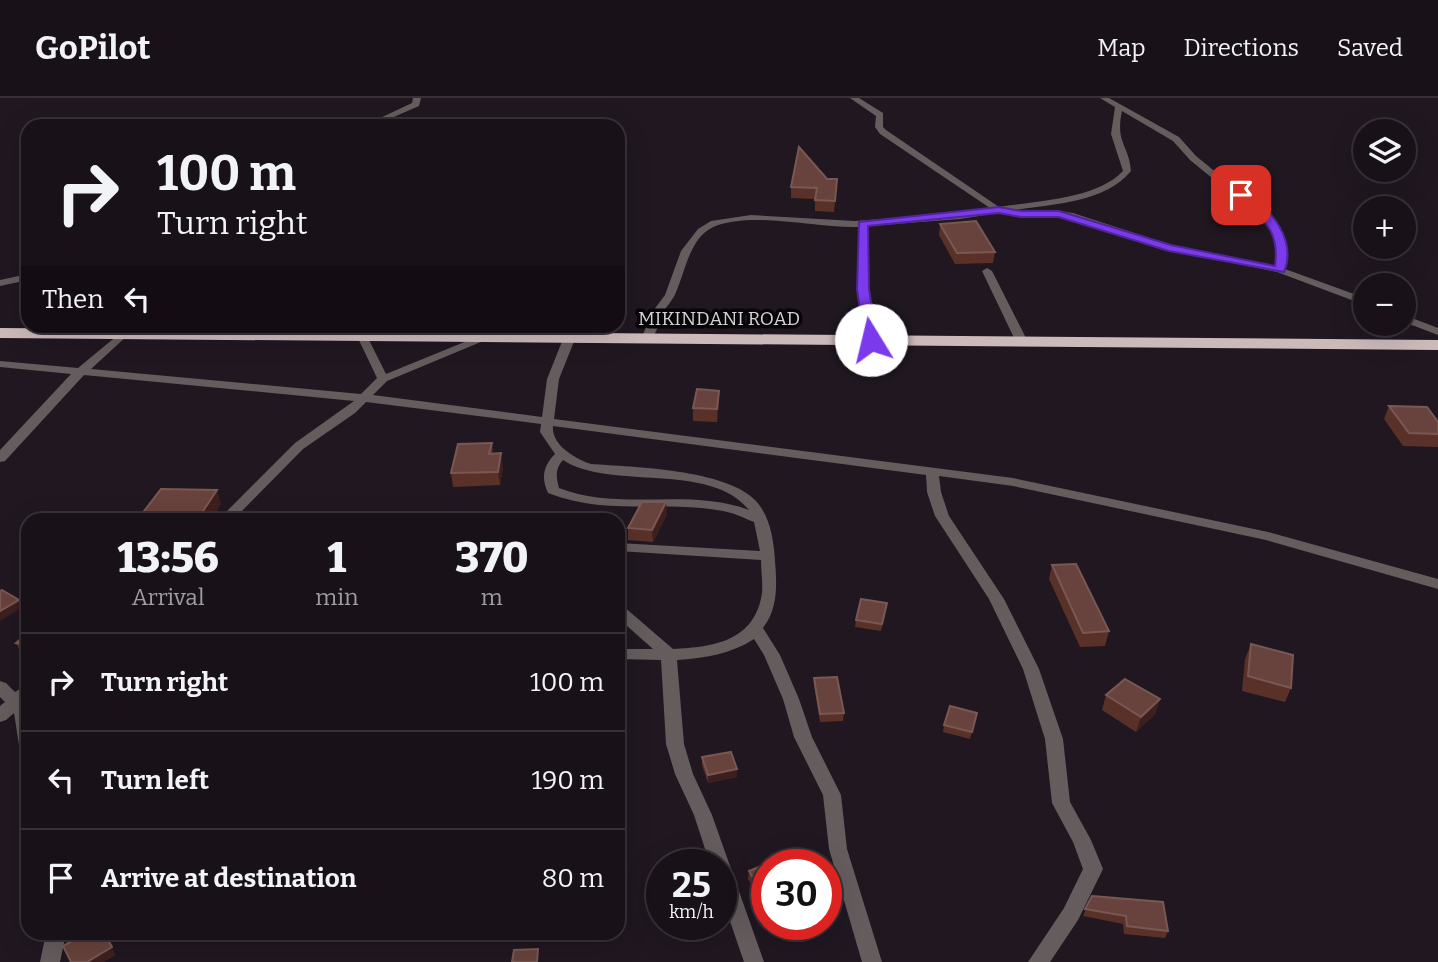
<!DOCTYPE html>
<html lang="en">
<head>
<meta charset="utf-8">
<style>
	:root { --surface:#181118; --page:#211a21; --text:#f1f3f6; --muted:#9f9da2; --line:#363137 }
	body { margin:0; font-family:Bitter,serif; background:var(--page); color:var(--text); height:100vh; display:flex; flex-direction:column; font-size:26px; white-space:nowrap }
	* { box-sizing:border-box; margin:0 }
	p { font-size:23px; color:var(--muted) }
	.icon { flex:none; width:38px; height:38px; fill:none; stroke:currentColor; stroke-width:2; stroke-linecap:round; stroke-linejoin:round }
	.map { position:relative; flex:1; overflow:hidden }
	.side { position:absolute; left:21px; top:415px; width:604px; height:427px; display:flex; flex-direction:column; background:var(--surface); border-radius:21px; box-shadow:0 7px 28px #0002,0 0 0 2px var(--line) }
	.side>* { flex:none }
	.guide { position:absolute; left:21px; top:21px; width:604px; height:214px; border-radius:21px; box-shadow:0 7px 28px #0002,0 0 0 2px var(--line); background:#181118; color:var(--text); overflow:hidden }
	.fabs { position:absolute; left:1353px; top:21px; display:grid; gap:14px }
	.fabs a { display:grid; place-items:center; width:63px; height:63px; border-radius:50%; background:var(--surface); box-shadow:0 7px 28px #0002,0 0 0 2px var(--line); font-size:35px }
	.speed { position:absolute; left:646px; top:751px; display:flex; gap:14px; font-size:35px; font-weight:700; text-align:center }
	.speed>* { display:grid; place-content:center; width:91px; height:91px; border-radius:50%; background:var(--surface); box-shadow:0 7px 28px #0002,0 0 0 2px var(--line); line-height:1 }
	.speed small { font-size:18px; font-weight:400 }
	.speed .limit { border:10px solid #d22; background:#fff; color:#111 }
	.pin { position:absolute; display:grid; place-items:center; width:60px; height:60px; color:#fff; margin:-30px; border-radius:14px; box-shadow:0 4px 10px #0006 }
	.me { position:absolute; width:77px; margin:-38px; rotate:351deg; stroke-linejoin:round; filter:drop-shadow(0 0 5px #0008) }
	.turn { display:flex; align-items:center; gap:24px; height:147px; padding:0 21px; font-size:32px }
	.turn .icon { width:91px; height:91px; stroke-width:2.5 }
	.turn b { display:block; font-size:49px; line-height:60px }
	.then { display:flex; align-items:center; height:66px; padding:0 21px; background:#0003; gap:14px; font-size:26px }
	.eta { display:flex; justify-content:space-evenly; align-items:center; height:119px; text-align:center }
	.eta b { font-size:42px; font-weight:800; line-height:49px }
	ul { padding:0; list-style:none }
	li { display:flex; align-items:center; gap:21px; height:98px; padding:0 21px; border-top:2px solid var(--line) }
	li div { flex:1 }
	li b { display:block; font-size:26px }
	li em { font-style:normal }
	header { display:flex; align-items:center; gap:42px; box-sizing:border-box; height:98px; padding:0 35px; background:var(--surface); border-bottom:2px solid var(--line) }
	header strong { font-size:33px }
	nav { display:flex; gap:38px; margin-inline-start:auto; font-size:24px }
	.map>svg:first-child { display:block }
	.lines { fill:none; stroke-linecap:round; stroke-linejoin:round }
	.street { fill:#645c5d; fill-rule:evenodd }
	.highway { fill:#ccbabb; fill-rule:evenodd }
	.wall { fill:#5a3129 }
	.shaded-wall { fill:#3d1f1e }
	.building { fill:#68423c; stroke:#795854; stroke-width:2 }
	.route { fill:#7c3aed; stroke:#51269a; stroke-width:2 }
	.labels { text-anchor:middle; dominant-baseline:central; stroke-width:7; stroke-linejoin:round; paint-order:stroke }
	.far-street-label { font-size:19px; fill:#d6d0d6; stroke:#080508 }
</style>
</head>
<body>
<header>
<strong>GoPilot</strong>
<nav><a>Map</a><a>Directions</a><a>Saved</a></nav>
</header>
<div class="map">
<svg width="1438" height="864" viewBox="0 0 1438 864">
	<rect width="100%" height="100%" fill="#201720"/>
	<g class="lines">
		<path class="street" d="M413 0H421L419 8 373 28H363L412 5Z
			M850 0H859L883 15V29L886 32 999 109C1036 103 1097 101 1123 73L1111 36 1115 9 1100 0H1109L1179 39 1196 58 1272 120 1286 146 1285 171 1365 200V207L1277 174 1166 151 1072 121 1053 118 1021 119 998 115 960 121 868 128V191L877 241 871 244 865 241 858 191V129C815 130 759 114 718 127 690 136 686 172 676 194 673 203 665 209 662 217 658 226 656 240 647 244L643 243 641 241 653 213 665 197 681 153 698 131 711 123 751 117 855 123 960 115 990 110 880 36 875 29 876 18ZM1122 13 1173 43 1190 62 1266 124 1276 146V168L1171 147 1073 115 1053 112H1014C1052 106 1105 105 1131 73 1129 47 1115 45 1122 13Z
			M987 170 992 173 1028 244 1026 246H1018L1016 244 982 173Z
			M28 176V182L0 188V182Z
			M1404 217 1438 230V237L1404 224Z
			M124 232 128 233V237L91 271 361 296 377 280 356 236 357 234H365L386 276 484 236 488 237V241L387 283 373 297 542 319 547 281 563 241 569 238 575 241 559 281 554 321 1013 380 1268 434 1438 481V491L1266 442 1013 388 939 378 941 394 949 418 1004 501 1039 571 1063 641 1070 704 1091 742 1103 771 1078 822 1050 864H1028L1064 810 1083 771 1073 744 1052 705 1045 641 1023 571 989 501 935 418 927 394 926 377 553 328C551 347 576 361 591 366 633 369 726 371 756 403 770 418 774 443 775 463 777 486 778 511 763 530L780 557 799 601 812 639 841 697 847 751 882 864H862L829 751 823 697 794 639 783 601 764 557 754 541C731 556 705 560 677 562L684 646 693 676 712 717 764 864H744L721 797V766H710L694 717 675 676 666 646 661 562 618 561V551H653L618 520V507L623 508 673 551C714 549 755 543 762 495 763 485 761 473 761 462L618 453V445L760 453 754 424C744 420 734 415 723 413 665 402 605 418 548 395 541 380 543 368 555 356L540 334 541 326 366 304 355 315 303 351 233 422H218L295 345 354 303 84 277 5 363 0 364V352L71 276 0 269V263L78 270ZM563 362C610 393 710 363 749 412 689 389 619 414 559 390 556 379 555 371 563 362Z
			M0 583 6 585 15 594 28 586V602L26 604 28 607V654L22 652 19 647 14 615 6 622 0 624V608L5 604 0 599Z
			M46 835H66L60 864H40Z"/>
		<path class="highway" d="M0 230 1438 242V252L0 240Z"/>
	</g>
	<path class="wall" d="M827 81H837L834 114 815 113V101L791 100V89Z
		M940 126 995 154 993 165 955 166 939 137Z
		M719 306 717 324 693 323V310Z
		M1389 308 1438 324V349L1403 348 1384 321Z
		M492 345 493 356 503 369 500 387 453 389 451 375Z
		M221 406 211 422H143L141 417Z
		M667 416 653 444 628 442V430Z
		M1052 467 1109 533 1105 548 1080 549 1049 481Z
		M886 512 881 533 855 529 856 522Z
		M28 535V555L20 553 16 545Z
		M1251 546 1291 590 1285 604 1242 593 1245 561Z
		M814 580 844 615 843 623 820 624 814 587Z
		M1106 597 1160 601 1155 616 1136 634 1102 612Z
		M977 615 970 641 943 634 944 627Z
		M702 659 737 671V679L708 685 702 667Z
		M766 766V798L761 801 748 781 749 773Z
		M1092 798 1168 833 1165 840 1124 836 1123 826 1083 818Z"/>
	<path class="shaded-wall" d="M719 293V306L717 324V311Z
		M501 355 503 369 500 387 498 374Z
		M217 392 221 406 211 422H200L199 419Z
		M666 404 667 416 653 444 652 432Z
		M19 502 23 509 0 523V513Z
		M1160 601 1155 616 1136 634 1141 619Z
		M737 671V679L708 685V677Z
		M766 791V798L761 801V793Z
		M104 835 116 857 104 864H87Z"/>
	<path class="building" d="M799 49 827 81H837L835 103 815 102 817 90 791 89Z
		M976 123 995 154 957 155 940 126Z
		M697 291 719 293 717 311 693 310Z
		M1389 308 1427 309 1438 324V336L1409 335Z
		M492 345 489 356 501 355 498 374 451 375 458 346Z
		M161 391 217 392 199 419 141 417Z
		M642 404H666L652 432 628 430Z
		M1076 466 1109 533 1083 535 1052 467Z
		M2 492 19 502 0 513V493Z
		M861 501 887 505 882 526 856 522Z
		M28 535V548L16 545Z
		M1251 546 1293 557 1291 590 1248 578Z
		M837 579 844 615 820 616 814 580Z
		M1125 581 1160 601 1141 619 1106 597Z
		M950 608 977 615 972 634 944 627Z
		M731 654 737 671 708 677 702 659Z
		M771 764 772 766H766V791L761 793 749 773Z
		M1092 798 1163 804 1168 833 1127 828 1126 818 1085 811Z
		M87 835H104L112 849 87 864H71L63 848Z
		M538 851 537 864H512L514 852Z"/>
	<path class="route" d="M1241 94C1271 107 1297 143 1284 174L1169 153 1059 119H1021L999 115 868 128 869 191 877 242 871 245 864 242 857 191 859 124 999 109 1021 113H1059L1171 147 1275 168C1280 131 1263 122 1238 100V95Z"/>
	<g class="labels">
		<g class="far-street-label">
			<text x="719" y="220">MIKINDANI ROAD</text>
		</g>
	</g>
</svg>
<div class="fabs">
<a><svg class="icon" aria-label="layers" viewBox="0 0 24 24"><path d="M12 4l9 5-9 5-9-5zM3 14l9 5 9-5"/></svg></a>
<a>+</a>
<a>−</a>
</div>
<div class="speed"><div>25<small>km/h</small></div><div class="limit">30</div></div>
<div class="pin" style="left:1241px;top:97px;background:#d93025"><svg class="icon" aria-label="arrive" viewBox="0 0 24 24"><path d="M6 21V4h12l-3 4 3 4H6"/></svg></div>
<svg class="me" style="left:871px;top:242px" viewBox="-20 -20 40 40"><circle r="19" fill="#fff"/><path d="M0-13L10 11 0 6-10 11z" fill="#7c3aed"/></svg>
<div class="guide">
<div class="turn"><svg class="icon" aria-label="right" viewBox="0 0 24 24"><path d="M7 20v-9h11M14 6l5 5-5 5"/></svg><div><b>100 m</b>Turn right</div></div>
<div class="then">Then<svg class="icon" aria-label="left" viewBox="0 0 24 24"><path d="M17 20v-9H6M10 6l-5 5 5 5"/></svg></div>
</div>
<section class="side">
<div class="eta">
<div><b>13:56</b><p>Arrival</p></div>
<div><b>1</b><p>min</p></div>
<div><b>370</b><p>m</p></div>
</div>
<ul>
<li><svg class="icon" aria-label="right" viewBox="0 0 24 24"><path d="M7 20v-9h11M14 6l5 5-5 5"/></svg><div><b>Turn right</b></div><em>100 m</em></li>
<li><svg class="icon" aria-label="left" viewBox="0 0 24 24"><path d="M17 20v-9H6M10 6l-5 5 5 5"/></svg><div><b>Turn left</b></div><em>190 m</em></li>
<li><svg class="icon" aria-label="arrive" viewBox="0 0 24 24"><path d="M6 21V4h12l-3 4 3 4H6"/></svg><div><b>Arrive at destination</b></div><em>80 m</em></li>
</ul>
</section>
</div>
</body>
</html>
